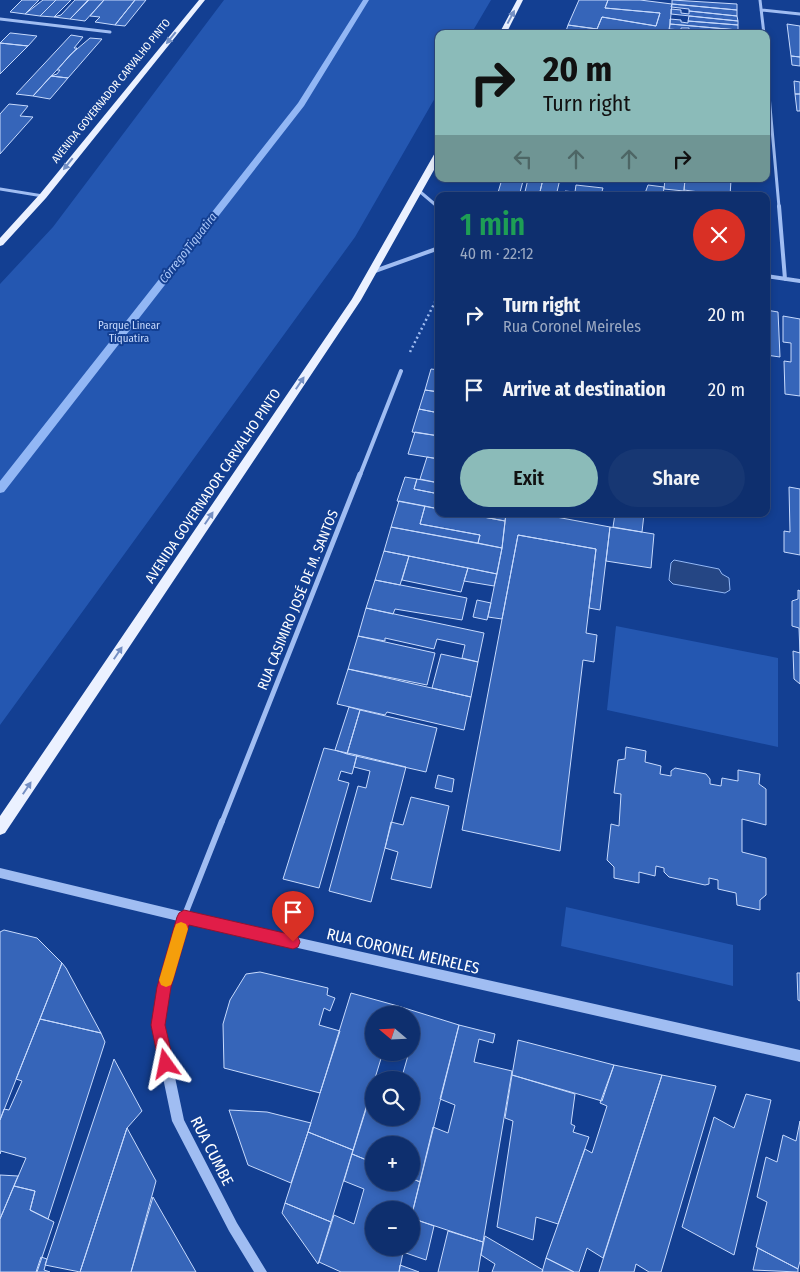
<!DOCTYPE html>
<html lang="en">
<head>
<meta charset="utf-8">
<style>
	:root { --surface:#0e2f6e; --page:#173773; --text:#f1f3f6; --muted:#9ba9c2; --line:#2e4a81; --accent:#8bbbb9 }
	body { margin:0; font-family:"Fira Sans Condensed",sans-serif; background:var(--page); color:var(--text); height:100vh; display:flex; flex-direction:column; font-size:19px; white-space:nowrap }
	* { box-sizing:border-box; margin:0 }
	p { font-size:16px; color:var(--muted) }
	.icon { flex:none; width:28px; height:28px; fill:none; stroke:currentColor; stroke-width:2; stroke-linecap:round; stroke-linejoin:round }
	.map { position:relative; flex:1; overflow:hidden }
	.details { position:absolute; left:435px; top:192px; width:335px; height:325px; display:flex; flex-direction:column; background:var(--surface); border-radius:10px; box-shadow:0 2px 8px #0003,0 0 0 1px var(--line) }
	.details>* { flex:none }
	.guide { position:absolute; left:435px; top:30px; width:335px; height:152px; border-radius:10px; box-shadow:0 2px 8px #0003,0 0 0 1px var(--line); background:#8bbbb9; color:#111; overflow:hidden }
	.needle { width:32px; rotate:289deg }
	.controls { position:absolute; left:365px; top:1006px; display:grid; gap:10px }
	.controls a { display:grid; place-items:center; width:55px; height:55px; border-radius:50%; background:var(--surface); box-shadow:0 2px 8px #0003,0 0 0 1px var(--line); font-size:25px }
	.pin { position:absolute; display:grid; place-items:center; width:42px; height:42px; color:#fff; margin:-51px -21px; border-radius:50% 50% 50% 0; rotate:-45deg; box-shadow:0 0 5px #0007 }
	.pin .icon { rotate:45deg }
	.me { position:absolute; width:55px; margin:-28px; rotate:348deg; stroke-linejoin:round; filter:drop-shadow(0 0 4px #0008) }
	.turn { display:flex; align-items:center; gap:18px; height:105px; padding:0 25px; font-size:22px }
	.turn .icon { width:65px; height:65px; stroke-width:2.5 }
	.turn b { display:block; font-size:35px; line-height:42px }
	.lanes { display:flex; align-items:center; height:48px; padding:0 25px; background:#0003; justify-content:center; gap:25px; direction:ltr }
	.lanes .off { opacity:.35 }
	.round { display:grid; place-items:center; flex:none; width:52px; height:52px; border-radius:26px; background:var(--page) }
	.head { display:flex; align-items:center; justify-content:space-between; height:85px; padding:0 25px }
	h1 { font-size:30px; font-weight:600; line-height:38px; color:#1e9e55 }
	.cta { display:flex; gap:10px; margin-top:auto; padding:10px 25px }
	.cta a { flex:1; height:58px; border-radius:30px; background:var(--accent); color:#111; font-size:20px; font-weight:600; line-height:58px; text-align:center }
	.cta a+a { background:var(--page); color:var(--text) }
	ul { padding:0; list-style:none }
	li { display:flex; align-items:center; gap:15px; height:75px; padding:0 25px }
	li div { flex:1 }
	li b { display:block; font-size:19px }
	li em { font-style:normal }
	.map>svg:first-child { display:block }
	.green { fill:#2457b1 }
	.water { fill:#254684; stroke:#92b7f5 }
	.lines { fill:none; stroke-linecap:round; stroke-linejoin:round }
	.stream { fill:#92b7f5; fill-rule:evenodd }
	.building { fill:#3665b9; stroke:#c7dafd }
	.path { stroke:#a0bdf2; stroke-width:2.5; stroke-dasharray:2 3; stroke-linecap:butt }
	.minor-far3 { stroke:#a0bdf2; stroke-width:3 }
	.minor-far2 { stroke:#a0bdf2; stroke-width:4 }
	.minor-far1 { stroke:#a0bdf2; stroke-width:5 }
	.minor { stroke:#a0bdf2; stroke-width:6 }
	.tertiary { fill:#a0bdf2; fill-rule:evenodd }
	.primary { fill:#ebf1ff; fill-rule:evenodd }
	.oneway { fill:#748fc3 }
	.route { fill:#e11d48; stroke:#92132f }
	.slow { fill:#f59e0b }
	.labels { text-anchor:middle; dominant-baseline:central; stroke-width:4; stroke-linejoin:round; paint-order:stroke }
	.far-street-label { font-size:11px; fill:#fff; stroke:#133f92 }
	.far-park-label { font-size:11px; fill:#c7dafd; stroke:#133f92 }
	.far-water-label { font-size:12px; font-style:italic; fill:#acc8f9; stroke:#133f92 }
	.street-label { font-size:14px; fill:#fff; stroke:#133f92 }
	.near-street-label { font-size:16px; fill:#fff; stroke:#133f92 }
</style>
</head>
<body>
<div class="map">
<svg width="800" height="1272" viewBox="0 0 800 1272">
	<rect width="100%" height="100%" fill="#133f92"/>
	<path class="green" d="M224 0H491L471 34H439V91L355 237 0 725V284L53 227Z
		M616 626 778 658V747L607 710Z
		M566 907 733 945V986L561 946Z"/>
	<path class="water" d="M674 560 719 569 722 574 729 578 730 590 725 593 673 584 669 580 671 563Z"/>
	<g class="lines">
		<path class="stream" d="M363 0H369L304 106 4 492 0 493V481L298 103Z"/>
	</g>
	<path class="building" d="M22 0H39L25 14 10 12Z
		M43 0H56L40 16 25 14Z
		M56 0H71L54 17 40 16Z
		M75 0H88L70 19 54 17 61 15Z
		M89 0H104L85 21 70 19Z
		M104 0H135L115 25 95 22 100 17 90 16Z
		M135 0H146L125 26 115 25Z
		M579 0H608L605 8 660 13 656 26 602 17 597 29 568 25Z
		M608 0H640L672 4 669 34H565L568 25 597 29 602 17 656 26 660 13 605 8Z
		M672 0 737 4V10L672 4Z
		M672 4 737 10V16L689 11V9L671 7Z
		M671 9 681 10V13L689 14V11L737 16 738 21 671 14Z
		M689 16 738 21V25L688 21Z
		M670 19 681 20V22L688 23V21L738 25V30L670 24Z
		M670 24 738 30V34L689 31V28H681V30L669 29Z
		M787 24 800 26V57L791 56Z
		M686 30 689 31 722 34H686Z
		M10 33H11L37 36 28 46 0 43Z
		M71 35 83 37 74 48H77L33 96 16 94Z
		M90 38 102 39 68 78 51 76 57 74 60 70H57L70 55Z
		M0 43 28 46 0 74Z
		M791 56 800 57V66L792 65Z
		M51 76 68 78 50 99 33 96Z
		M794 81 800 82V94H795Z
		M795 94H800V111H797Z
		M9 104 28 106 20 116 33 117 0 154V114Z
		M502 179H520V181H523L519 196H497Z
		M528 179H543L539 196H524Z
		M543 179H560L556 196H539Z
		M665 179H685L684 191 664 189Z
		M685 179 731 180 730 196 684 190Z
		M576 185 603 188 601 195 564 196 565 191 575 192Z
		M648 185 664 187 663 196H644Z
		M766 310 778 312 780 357 766 355Z
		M783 316 800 319V396L785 394 784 361 791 362V343L783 342Z
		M431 369 439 370V392L425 390Z
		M425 390 439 392V413L419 409Z
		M419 409 439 413V436L412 432Z
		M415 432 439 436V459L408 454Z
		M427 457 439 459V483L420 479Z
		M405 477 417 479 414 489 439 494V509L397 501Z
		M417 479 439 483V494L414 489Z
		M789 487 800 489V555L784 552V531L790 532Z
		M399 501 425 506 420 524 480 535 478 543 391 527Z
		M425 506 439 509V514H467L505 521 502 548 478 543 480 535 420 524Z
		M467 514H506L505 521Z
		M506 514H540L610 527 600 610 589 608 596 549 518 535 502 619 488 617 502 548Z
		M615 514H644L642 532 613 527Z
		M391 527 502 548 497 574 384 551Z
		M610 527 654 534 651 568 606 561Z
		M518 535 596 549 586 633 597 635 594 662 583 660 560 851 462 830Z
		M384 551 409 556 400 585 375 580Z
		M409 556 468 568 461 592 402 580Z
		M468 568 497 574 494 586 464 581Z
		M375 580 467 598 462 620 395 609 393 614 366 608Z
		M798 590 800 591V684L794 679 793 651 800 653 799 628 792 626V601L798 599Z
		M477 600 491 603 487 620 473 617Z
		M366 608 484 633 478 662 462 658 465 645 437 639 434 649 385 638V641L358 636Z
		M358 636 435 653 427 685 348 669Z
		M441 654 478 662 471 697 432 688Z
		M348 669 471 697 464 730 387 712 385 715 337 704Z
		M349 707 360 710 347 754 335 750Z
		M360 710 437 728 426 772 347 754Z
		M626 747 646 751 645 762 661 766 660 774 671 776V771L675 768 706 774 710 779V784L721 786 722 778 738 781V770L760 774 759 784 766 789V825L742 819V852L766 858V895L760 900V910L737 905 736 893 718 889V880L709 878V884L705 885 669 877 664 872V868L656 866 655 876 639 872V883L614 878V867L607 860 611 824 619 826 621 794 614 793 618 760 625 759Z
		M324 748 357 755 352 774 341 771 338 780 349 783 319 888 283 879Z
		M357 755 406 767 371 902 329 891 358 786 366 788 370 771 354 767Z
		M438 775 454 779 452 792 435 788Z
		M411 797 449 806 431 888 391 879 398 852 385 848 391 822 403 825Z
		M4 930 37 938 62 963 0 1120V932Z
		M62 963 66 968 101 1033 40 1019Z
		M260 972 328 988 327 995 335 998 330 1011 324 1008 319 1025 340 1031 320 1093 224 1068 223 1024 230 1000 246 974Z
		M797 973H800V1001L798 1000Z
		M351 993 398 1006 395 1015H374V1052H383L353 1150 308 1132Z
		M398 1006 459 1025 420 1182 411 1178V1145H374V1163L352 1154 374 1084V1118H411V1080H401L409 1052H411V1015H395Z
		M40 1019 101 1033 105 1042 48 1219 30 1210 35 1191 14 1186 26 1158 1 1151 0 1154V1120L4 1109 9 1110 22 1081 16 1079Z
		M459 1025 495 1034 493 1043 479 1039 474 1062 512 1071 483 1242 411 1218 433 1127 448 1133 455 1105 440 1099Z
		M518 1040 614 1065 602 1101 512 1075Z
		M114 1059 142 1111 127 1128 80 1272 45 1265Z
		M614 1065 662 1075 603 1258 587 1248 579 1272H574L546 1258 585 1149 592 1153 607 1106 600 1103Z
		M512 1075 575 1094 571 1124 575 1126 573 1132 589 1137 558 1224 536 1217 533 1240 497 1227 513 1121 505 1118Z
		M662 1075 716 1086 661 1272H649L636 1264 634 1272H599Z
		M746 1094 771 1100 734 1255 682 1227 714 1117 734 1128Z
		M229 1110 267 1112 311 1123 291 1183 248 1165Z
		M800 1121V1261L798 1269 756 1247 767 1202 757 1197 766 1157 777 1162 783 1135 796 1141Z
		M127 1128 156 1181 131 1272H80Z
		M308 1132 353 1150 331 1222 285 1203Z
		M352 1154 374 1163V1182H411V1178L420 1182 411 1218V1210H374V1248H404L399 1272H341L319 1262 334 1215 354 1224 364 1189 344 1181Z
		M0 1175 18 1176 0 1219Z
		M14 1186 35 1191 30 1210 54 1222 37 1272H0V1219Z
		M153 1197 196 1272H131Z
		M285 1203 331 1222 318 1264 282 1213Z
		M411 1218 434 1226 426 1260 403 1252 404 1248H411Z
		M448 1231 483 1242 478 1272H438Z
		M485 1236 543 1270 542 1272H492L495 1264 481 1255Z
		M758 1248 798 1269V1272L753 1270Z
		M41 1257 47 1259 44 1270 50 1272H36Z
		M546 1258 574 1272H542Z
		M400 1265 419 1272H399Z"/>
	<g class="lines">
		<path class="path" d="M410 352 439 294"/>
		<path class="minor-far3" d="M760 0 764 34
			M761 10 800 14
			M0 19 110 32
			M766 62 779 207
			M0 189 43 196
			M418 190 438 207"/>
		<path class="minor-far2" d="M437 206 439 208
			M779 206 785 279
			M372 272 439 248
			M766 276 800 281
			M360 475 401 371"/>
		<path class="minor-far1" d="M222 822 360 474"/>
		<path class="minor" d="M184 917 222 821"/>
		<path class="tertiary" d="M0 868 184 912 800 1050V1062L188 923 170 987 164 1025 184 1120 237 1223 267 1272H254L229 1231 172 1121 152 1025 158 987 178 921 0 878Z"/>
		<path class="primary" d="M199 0H205L46 198 3 245 0 246V238L40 194Z
			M517 0H523L506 34H499Z
			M436 151H439V161L361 300 5 833 0 835V816L352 299Z"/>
	</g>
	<defs><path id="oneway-solid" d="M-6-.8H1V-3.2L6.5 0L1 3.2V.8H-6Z" transform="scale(1.25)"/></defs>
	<g class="oneway">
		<use href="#oneway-solid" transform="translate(511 17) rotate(-62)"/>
		<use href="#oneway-solid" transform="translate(171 38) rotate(129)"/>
		<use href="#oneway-solid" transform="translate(68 164) rotate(129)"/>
		<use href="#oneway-solid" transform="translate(300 383) rotate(-56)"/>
		<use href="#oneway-solid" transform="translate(209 518) rotate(-56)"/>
		<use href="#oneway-solid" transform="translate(118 653) rotate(-56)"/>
		<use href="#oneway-solid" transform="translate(27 788) rotate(-56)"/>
	</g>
	<path class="route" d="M184 910 293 935 298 937 300 942 298 947 293 949 189 925 171 987 165 1025 174 1064 171 1069 166 1071 161 1069 159 1064 151 1025 157 987 177 917 179 913Z"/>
	<path class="slow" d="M181 922 186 924 188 929 173 980 171 985 166 987 161 985 159 980 174 929 176 924Z"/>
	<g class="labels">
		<g class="far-street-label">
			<text transform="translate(111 91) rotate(-51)">AVENIDA GOVERNADOR CARVALHO PINTO</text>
		</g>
		<g class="far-park-label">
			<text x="129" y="325">Parque Linear<tspan x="129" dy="13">Tiquatira</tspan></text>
		</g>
		<g class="far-water-label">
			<text transform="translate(188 248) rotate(-52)">Córrego Tiquatira</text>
		</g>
		<g class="street-label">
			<text transform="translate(213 486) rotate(-56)">AVENIDA GOVERNADOR CARVALHO PINTO</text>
			<text transform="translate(298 600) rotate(-68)">RUA CASIMIRO JOSÉ DE M. SANTOS</text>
		</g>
		<g class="near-street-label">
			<text transform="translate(403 951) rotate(13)">RUA CORONEL MEIRELES</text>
			<text transform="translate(212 1151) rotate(63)">RUA CUMBE</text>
		</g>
	</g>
</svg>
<div class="controls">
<a><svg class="needle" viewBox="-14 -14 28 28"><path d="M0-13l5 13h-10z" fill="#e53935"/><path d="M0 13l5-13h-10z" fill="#9ba9c2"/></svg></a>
<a><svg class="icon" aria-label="search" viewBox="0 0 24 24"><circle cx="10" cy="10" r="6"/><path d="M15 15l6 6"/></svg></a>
<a>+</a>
<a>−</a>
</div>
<div class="pin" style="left:293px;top:942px;background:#d93025"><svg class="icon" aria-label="arrive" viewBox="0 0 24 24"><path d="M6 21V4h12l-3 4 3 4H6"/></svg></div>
<svg class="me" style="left:166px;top:1064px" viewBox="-20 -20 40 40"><path d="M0-17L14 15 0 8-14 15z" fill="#e11d48" stroke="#fff" stroke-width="4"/></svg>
<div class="guide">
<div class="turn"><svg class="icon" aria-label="right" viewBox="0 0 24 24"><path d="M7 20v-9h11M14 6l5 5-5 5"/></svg><div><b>20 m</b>Turn right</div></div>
<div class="lanes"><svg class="icon off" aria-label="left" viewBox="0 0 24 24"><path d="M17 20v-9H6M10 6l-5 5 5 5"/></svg><svg class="icon off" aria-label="ahead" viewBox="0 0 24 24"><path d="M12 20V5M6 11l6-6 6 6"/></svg><svg class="icon off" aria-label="ahead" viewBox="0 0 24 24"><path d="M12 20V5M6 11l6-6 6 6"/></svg><svg class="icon" aria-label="right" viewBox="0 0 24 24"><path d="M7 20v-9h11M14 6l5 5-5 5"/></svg></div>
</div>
<section class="details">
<div class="head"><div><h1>1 min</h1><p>40 m · 22:12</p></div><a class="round" style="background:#d93025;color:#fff"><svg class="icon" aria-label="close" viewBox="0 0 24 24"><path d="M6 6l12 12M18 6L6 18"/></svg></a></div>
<ul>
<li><svg class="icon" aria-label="right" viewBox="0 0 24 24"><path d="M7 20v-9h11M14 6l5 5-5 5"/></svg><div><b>Turn right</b><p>Rua Coronel Meireles</p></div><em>20 m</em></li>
<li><svg class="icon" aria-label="arrive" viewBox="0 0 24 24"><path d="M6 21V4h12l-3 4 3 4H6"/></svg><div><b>Arrive at destination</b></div><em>20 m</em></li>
</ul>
<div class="cta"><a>Exit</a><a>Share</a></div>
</section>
</div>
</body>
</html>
